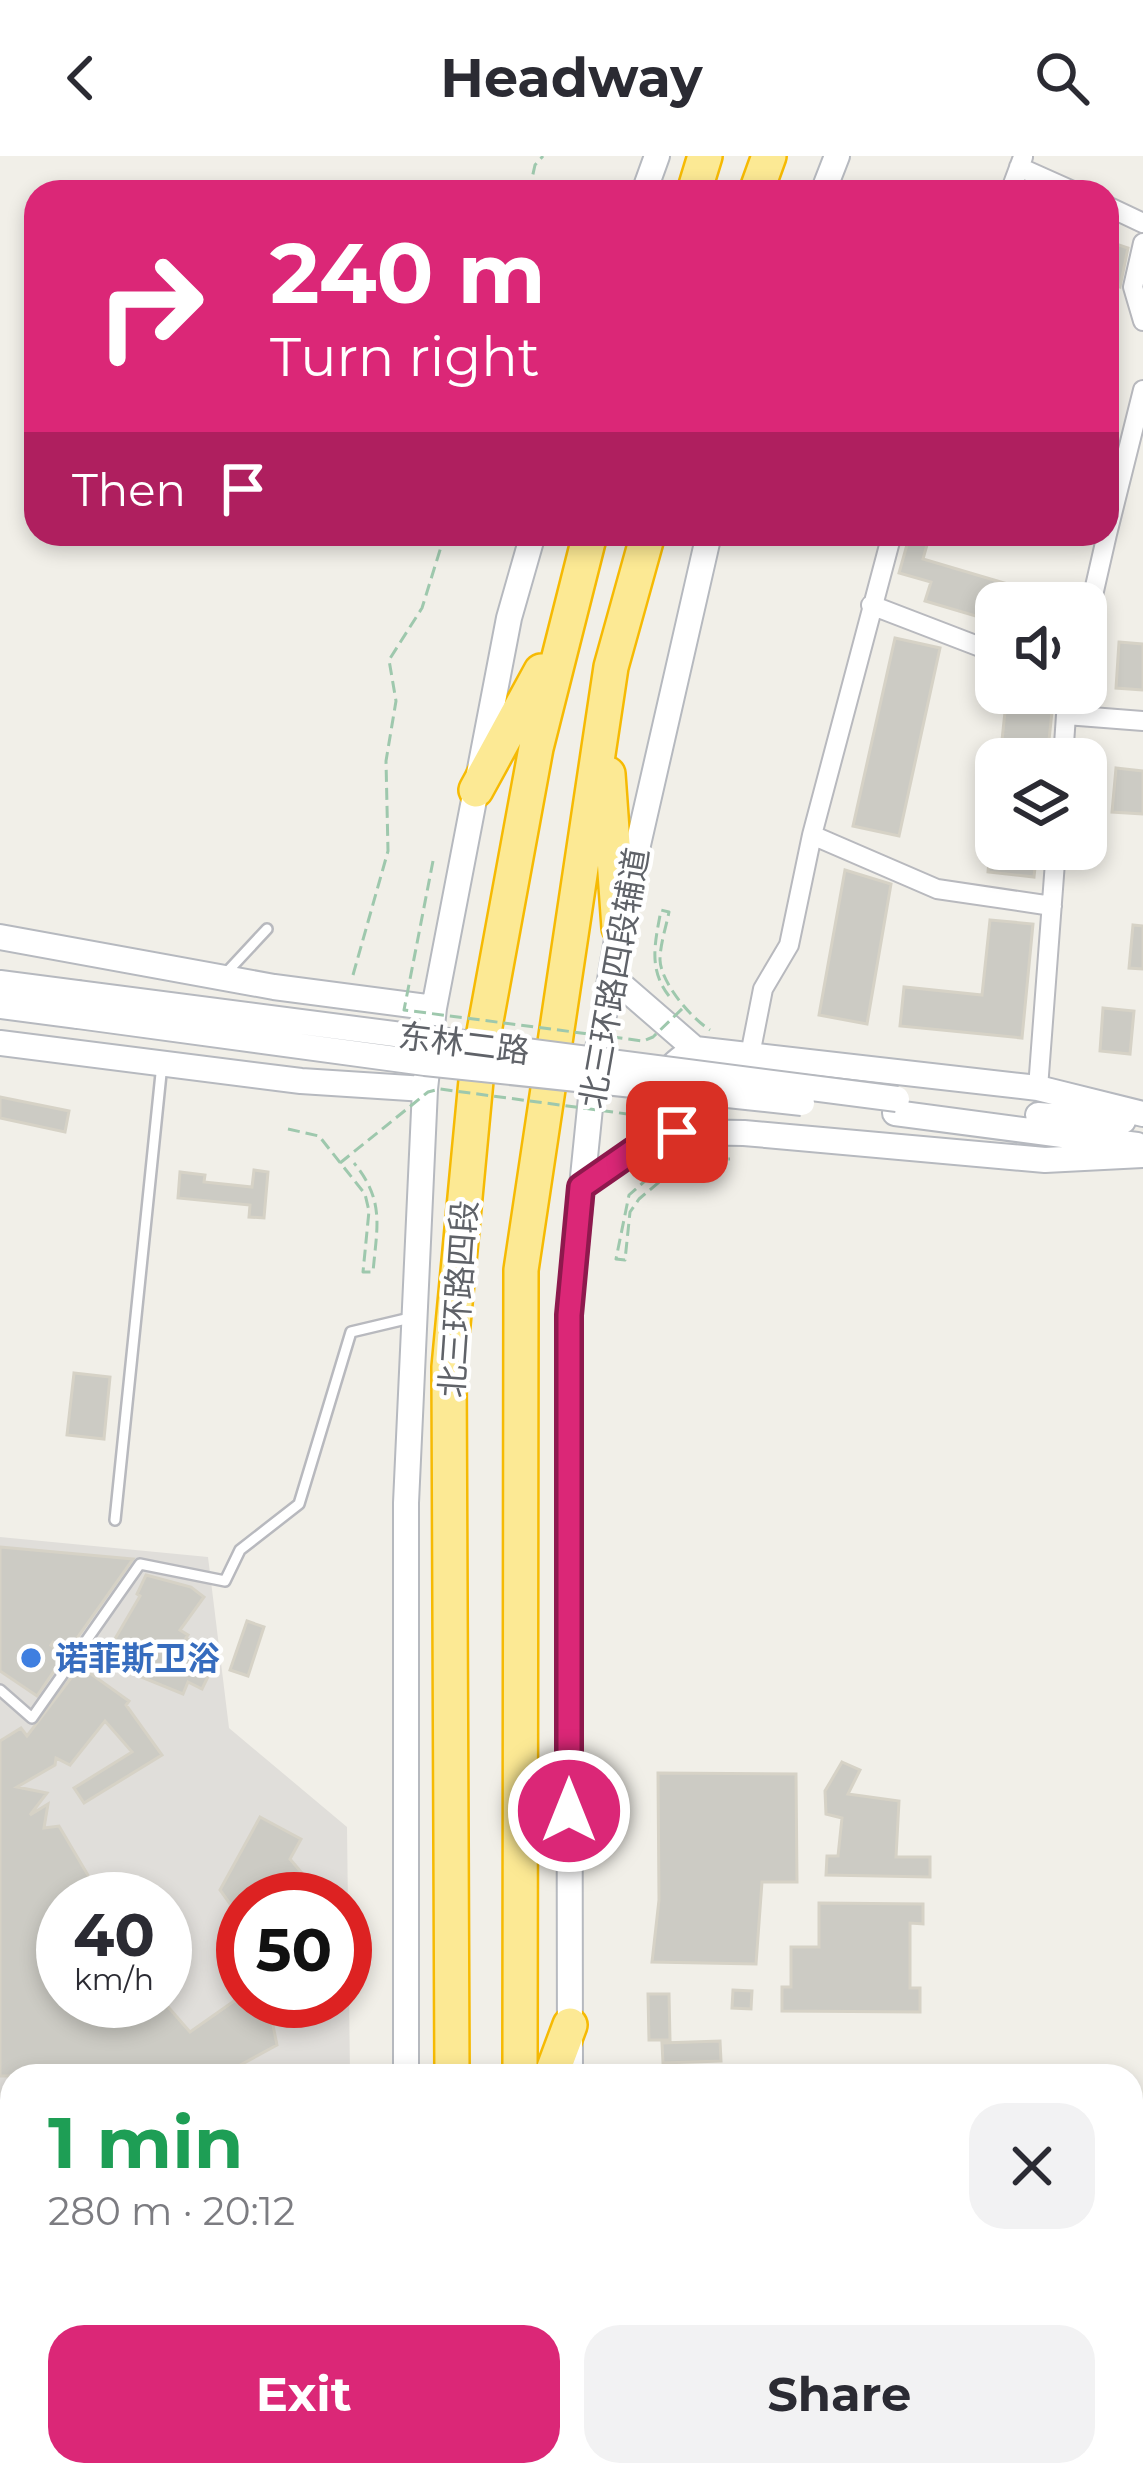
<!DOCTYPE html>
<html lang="en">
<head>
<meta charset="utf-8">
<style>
	:root { --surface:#fff; --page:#f2f2f3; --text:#2b2b33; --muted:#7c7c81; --accent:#db2777 }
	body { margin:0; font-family:Montserrat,"Noto Sans SC",sans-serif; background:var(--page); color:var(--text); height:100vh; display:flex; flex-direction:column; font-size:45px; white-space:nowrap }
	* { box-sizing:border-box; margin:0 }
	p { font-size:39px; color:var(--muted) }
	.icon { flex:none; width:66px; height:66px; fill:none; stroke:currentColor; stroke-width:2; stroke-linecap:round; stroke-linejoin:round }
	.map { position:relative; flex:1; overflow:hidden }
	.details { position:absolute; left:0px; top:1908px; width:1143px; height:423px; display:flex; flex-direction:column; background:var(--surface); border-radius:36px 36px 0 0; box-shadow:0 6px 18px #0003 }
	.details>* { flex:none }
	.top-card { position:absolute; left:24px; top:24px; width:1095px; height:366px; border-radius:36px; box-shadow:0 6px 18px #0003; background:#db2777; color:#fff; overflow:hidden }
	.controls { position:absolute; left:975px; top:426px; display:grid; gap:24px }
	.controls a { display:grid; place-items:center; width:132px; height:132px; border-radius:24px; background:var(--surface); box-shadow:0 6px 18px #0003; font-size:60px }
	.speed { position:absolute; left:36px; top:1716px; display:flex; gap:24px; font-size:60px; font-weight:700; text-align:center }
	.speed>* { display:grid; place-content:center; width:156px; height:156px; border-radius:50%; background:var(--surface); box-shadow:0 6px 18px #0003; line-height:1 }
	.speed small { font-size:30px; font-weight:400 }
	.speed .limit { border:18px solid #d22; background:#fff; color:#111 }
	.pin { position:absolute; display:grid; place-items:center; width:102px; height:102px; color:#fff; margin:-51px; border-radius:24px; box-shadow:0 6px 18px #0006 }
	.me { position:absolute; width:132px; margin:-66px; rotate:0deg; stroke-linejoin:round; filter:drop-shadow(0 0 9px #0008) }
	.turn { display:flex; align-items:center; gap:42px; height:252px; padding:0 48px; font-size:54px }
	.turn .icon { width:156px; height:156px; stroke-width:2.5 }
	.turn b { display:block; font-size:84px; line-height:102px }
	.then { display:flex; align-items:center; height:114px; padding:0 48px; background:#0003; gap:24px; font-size:45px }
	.round { display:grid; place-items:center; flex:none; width:126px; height:126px; border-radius:36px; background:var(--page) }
	.overview { display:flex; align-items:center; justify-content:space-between; height:204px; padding:0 48px }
	h1 { font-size:72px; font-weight:700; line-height:90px; color:#1e9e55 }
	.primary-button { display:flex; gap:24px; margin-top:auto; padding:24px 48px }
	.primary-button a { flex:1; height:138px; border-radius:36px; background:var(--accent); color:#fff; font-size:48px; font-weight:700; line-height:138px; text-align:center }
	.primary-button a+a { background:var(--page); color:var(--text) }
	header { display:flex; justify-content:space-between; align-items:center; height:156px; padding:0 48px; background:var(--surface); font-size:54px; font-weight:700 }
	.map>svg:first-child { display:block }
	.industrial { fill:#e0deda; fill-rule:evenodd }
	.building { fill:#cccbc4; stroke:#d6d2c6; stroke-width:3 }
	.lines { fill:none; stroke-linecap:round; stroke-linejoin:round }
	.lane-casing { stroke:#b8b9be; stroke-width:14 }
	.street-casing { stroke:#b8b9be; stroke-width:22 }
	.secondary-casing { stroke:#b6b9bf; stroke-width:28 }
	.highway-casing { stroke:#f6ba03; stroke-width:38 }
	.path { stroke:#9ec8ad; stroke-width:3; stroke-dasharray:12 6; stroke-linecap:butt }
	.lane { stroke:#fff; stroke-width:9 }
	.street { stroke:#fff; stroke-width:18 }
	.secondary { stroke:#fff; stroke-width:24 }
	.highway { stroke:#fce994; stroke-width:33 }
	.secondary-bridge-casing { stroke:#b6b9bf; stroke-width:28; stroke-linecap:butt }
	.path-bridge { stroke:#9ec8ad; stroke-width:3; stroke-dasharray:12 6; stroke-linecap:butt }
	.secondary-bridge { stroke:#fff; stroke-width:24 }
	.route-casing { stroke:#8e194d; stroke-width:30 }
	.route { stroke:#db2777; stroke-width:21 }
	.shop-dot { fill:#3f7fe0; stroke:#fff; stroke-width:4.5 }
	.labels { text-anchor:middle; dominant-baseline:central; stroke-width:9; stroke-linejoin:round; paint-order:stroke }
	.street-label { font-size:33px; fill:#5f6268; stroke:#fff }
	.shop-label { font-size:33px; font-weight:bold; fill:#366cbe; stroke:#fff; text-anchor:start }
</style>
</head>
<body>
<header><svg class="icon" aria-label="back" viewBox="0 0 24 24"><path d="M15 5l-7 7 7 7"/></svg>Headway<svg class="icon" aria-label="search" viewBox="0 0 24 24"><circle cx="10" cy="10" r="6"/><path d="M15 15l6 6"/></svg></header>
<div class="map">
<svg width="1143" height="2330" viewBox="0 0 1143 2330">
	<rect width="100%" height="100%" fill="#f1efe8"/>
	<path class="industrial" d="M0 1381 208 1401 229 1572 347 1671 350 1920H12V2319H265L256 2330H0ZM63 1743H165V1845H63ZM243 1743H345V1845H243Z"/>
	<path class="building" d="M1107 85 1128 92 1120 131 1107 127Z
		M910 378H930L923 403 1058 443 1057 447H996V466L925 445 931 426 899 417Z
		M895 482 940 492 899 680 853 670Z
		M1119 486 1143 488V534L1116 532Z
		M1007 537H1054L1047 603H1000Z
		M1116 612 1143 615V658L1112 656Z
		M990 693H1037L1034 721 988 716Z
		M845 714 891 728 867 868 819 859Z
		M990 764 1033 768 1022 882 900 870 904 831 982 839Z
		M1133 769 1143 770V813L1129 812Z
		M1103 852 1134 855 1130 898 1100 895Z
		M0 941 69 955 65 976 0 962Z
		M254 1014 268 1016 264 1062 249 1061 250 1049 178 1042 180 1016 205 1019 204 1026 252 1031Z
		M74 1217 110 1221 104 1283 67 1279Z
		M0 1391 133 1403 70 1492 53 1486 51 1489 65 1499 37 1540 0 1515Z
		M146 1419 191 1431 204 1441 180 1474 188 1479 186 1482 219 1498 202 1533 188 1526 183 1538 102 1505 140 1440 137 1438Z
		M247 1465 264 1471 248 1520 230 1514Z
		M80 1510 129 1545 126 1549 162 1599 84 1647 74 1632 132 1596 105 1565 70 1609 56 1602 55 1609 17 1631 47 1637 30 1659 48 1648 44 1672 59 1670 102 1743H63V1845H163L190 1876 234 1845H268L277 1889 220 1920H0V1585L21 1572 27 1580Z
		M842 1606 860 1614 848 1638 899 1645 896 1701H930V1721L826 1719 827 1700H838L842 1662 826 1658 825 1635Z
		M658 1617 796 1618 797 1726H762L756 1808 652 1806 659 1744Z
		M260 1661 301 1683 290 1703 307 1723 298 1743H243V1766L220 1734Z
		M819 1747 923 1748V1768L910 1767V1832H920V1856L782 1855V1831H791V1791H819Z
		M733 1834 752 1835 751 1853 732 1852Z
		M648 1838H669L670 1884H649Z
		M720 1885 721 1905 663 1907 662 1887Z"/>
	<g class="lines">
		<g class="lane-casing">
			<path id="lane" d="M227 816 267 773
				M115 1364 162 908
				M0 1534 32 1562 140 1408 225 1425 240 1394 299 1348 351 1176 410 1162"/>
		</g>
		<g class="street-casing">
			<path id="street" d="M1019 11 1075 36
				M1010 36 1023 1
				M1107 50 1143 67
				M1143 87 1133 131 1143 165
				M892 378 812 679 937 733 1052 750
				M1107 378 1143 234
				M871 449 996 497
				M1086 470 1107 378
				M1063 603 1066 559 1143 565
				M750 899 763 833 789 789 812 679
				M1038 932 1056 693"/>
		</g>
		<g class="secondary-casing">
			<path id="secondary" d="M644 36 657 0
				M823 36 837 0
				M0 781 274 831 434 852
				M612 821 695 893 1038 932 1143 958
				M0 827 77 837
				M0 850 78 860
				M0 887 301 925 425 933
				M895 957 1137 989
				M1038 959 1123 965
				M677 976 662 959C657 923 665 911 695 893
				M581 1031 643 988 677 976 744 977 1045 1004 1143 999
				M406 1920V1347L425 933 434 852 509 462 533 378
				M570 1920 569 1159 593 922 619 772 709 378
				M408 2319V2330
				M571 2319V2330"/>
		</g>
		<g class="highway-casing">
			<path id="highway" d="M694 36 705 0
				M756 36 769 0
				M608 618 619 772
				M476 634 541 515
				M452 1920 449 1211 477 914 536 592 590 378
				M520 1920 521 1114 611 511 648 378
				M551 1920 570 1869
				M455 2319V2330
				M521 2319V2330
				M429 2330 430 2319"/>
		</g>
		<path class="path" d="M529 36 535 9 543 0
			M353 819 388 695 386 605 396 545 389 504 422 452 445 378
			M669 840C648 813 655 787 661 754L669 756C666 771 660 789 660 804 661 827 691 862 710 874
			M288 973 319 980 365 1038 369 1055 363 1116H373C377 1070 385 1045 354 1007
			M663 1009 629 1039 616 1103 625 1104 630 1056 639 1043 688 1002 730 1003"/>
		<use href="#lane" class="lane"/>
		<use href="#street" class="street"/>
		<use href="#secondary" class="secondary"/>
		<use href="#highway" class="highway"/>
		<g class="secondary-bridge-casing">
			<path id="secondary-bridge" d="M77 837 897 943
				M78 860 425 907 802 947"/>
		</g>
		<path class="path-bridge" d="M433 705 404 854 643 885 653 881 686 849
			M340 1007 428 936 440 933 635 959 679 1008"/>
		<use href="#secondary-bridge" class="secondary-bridge"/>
	</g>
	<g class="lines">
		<g class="route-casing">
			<path id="route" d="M569 1655V1159L581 1031 643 988 677 976"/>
		</g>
		<use href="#route" class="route"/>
	</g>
	<circle class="shop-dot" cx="31" cy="1502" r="12"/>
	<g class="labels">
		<g class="street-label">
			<text transform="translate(614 822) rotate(-80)">北三环路四段辅道</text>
			<text transform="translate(464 887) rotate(7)">东林二路</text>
			<text transform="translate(458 1143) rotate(-86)">北三环路四段</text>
		</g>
		<g class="shop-label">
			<text x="55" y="1502">诺菲斯卫浴</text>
		</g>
	</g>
</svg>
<div class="controls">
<a><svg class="icon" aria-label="sound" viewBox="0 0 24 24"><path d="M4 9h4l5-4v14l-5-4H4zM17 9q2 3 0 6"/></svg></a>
<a><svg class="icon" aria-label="layers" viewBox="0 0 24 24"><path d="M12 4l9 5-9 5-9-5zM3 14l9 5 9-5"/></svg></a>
</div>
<div class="speed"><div>40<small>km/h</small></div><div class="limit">50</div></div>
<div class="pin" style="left:677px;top:976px;background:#d93025"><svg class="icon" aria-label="arrive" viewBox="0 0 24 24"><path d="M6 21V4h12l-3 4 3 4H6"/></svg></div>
<svg class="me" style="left:569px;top:1655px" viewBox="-20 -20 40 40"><circle r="17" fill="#db2777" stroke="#fff" stroke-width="3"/><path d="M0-11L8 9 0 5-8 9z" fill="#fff"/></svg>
<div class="top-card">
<div class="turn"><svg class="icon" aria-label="right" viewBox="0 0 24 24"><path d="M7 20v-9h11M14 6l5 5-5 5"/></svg><div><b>240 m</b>Turn right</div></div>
<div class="then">Then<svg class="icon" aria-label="arrive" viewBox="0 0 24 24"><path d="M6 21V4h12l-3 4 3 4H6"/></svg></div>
</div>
<section class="details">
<div class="overview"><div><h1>1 min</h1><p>280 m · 20:12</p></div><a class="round"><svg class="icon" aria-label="close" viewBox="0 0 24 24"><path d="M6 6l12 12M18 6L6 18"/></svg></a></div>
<div class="primary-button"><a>Exit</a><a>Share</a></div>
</section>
</div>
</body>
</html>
